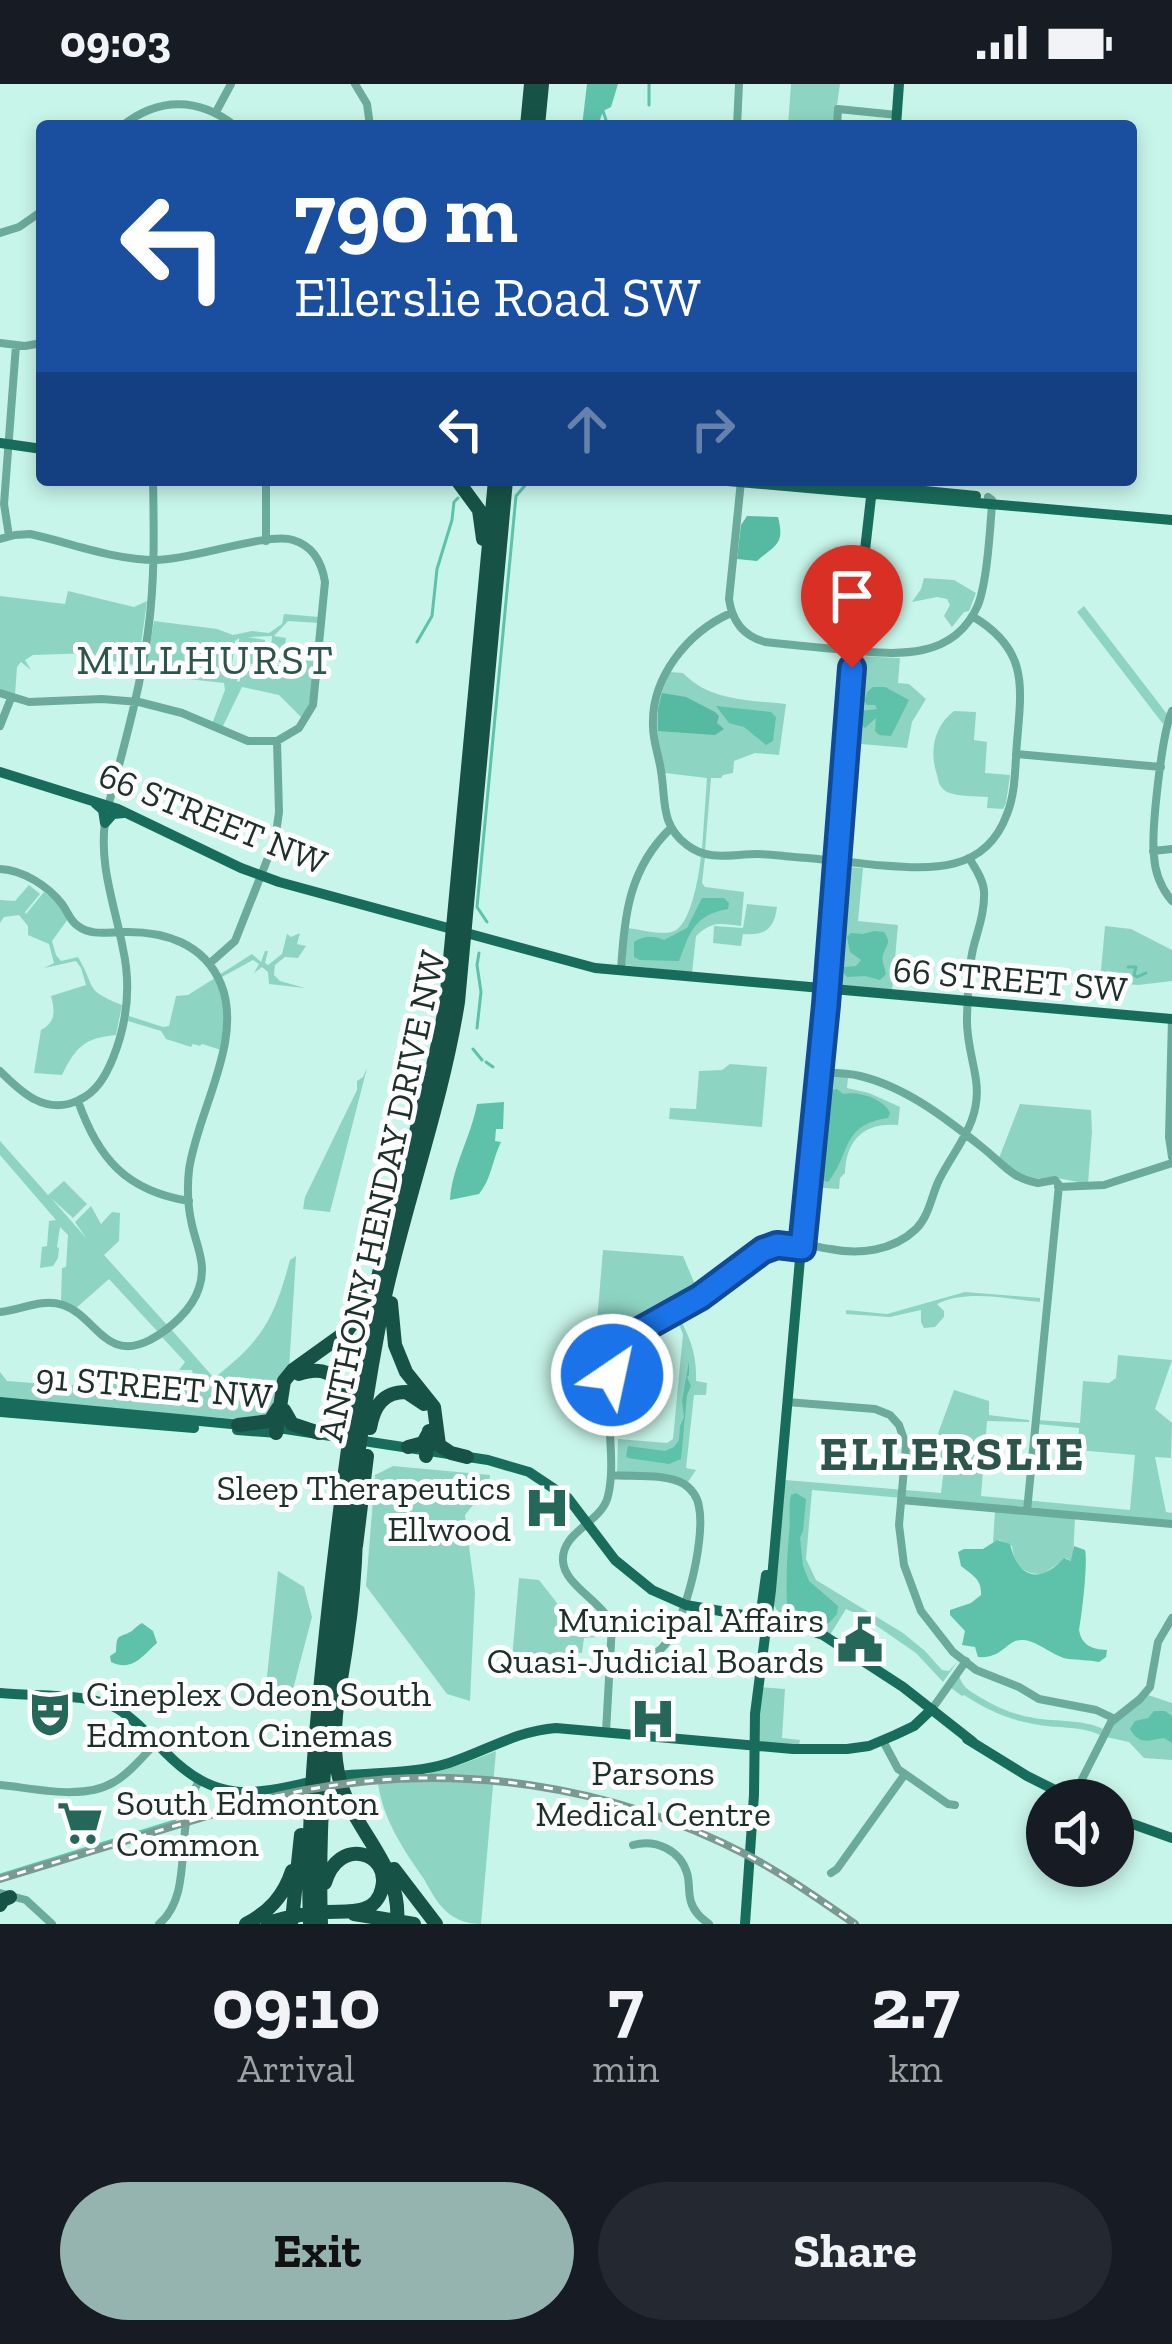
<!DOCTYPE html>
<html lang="en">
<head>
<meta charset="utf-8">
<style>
	:root { --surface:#171b24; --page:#242831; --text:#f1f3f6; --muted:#9ea1a6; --accent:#95b4b0 }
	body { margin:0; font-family:"Zilla Slab",serif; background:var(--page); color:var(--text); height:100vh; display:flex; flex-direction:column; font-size:45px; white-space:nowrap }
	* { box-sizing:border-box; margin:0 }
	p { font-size:39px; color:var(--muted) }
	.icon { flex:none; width:66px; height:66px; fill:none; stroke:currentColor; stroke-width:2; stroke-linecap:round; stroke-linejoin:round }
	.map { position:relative; height:1840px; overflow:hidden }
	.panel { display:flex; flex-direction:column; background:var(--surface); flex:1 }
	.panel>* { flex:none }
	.hud { position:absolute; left:36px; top:36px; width:1101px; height:366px; border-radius:12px; box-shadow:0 6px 18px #0003; background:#1a4fa0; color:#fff; overflow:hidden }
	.tools { position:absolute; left:1026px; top:1695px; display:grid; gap:24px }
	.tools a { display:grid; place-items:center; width:108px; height:108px; border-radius:50%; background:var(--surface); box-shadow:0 6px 18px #0003; font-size:60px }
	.pin { position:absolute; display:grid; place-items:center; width:102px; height:102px; color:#fff; margin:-123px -51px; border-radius:50% 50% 50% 0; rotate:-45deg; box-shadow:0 0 12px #0007 }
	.pin .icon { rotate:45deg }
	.me { position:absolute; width:132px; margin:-66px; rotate:34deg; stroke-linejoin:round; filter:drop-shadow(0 0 9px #0008) }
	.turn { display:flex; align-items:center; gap:42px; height:252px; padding:0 60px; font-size:54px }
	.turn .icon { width:156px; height:156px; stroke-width:2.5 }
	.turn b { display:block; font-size:84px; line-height:102px }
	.lanes { display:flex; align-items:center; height:114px; padding:0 60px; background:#0003; justify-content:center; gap:60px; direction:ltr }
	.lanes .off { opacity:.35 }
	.eta { display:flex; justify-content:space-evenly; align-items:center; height:204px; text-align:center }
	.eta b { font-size:72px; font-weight:700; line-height:84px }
	.button { display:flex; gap:24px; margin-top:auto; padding:24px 60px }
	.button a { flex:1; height:138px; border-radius:72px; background:var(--accent); color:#111; font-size:48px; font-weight:700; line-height:138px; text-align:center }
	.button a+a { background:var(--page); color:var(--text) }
	.status { display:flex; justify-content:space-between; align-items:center; height:84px; padding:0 60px; background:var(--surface); direction:ltr }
	.status svg { height:33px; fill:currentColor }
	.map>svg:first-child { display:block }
	.green { fill:#8ed4c2 }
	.forest { fill:#56b9a2 }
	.water { fill:#5ec1aa }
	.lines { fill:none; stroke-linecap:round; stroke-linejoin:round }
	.stream { stroke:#5ec1aa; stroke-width:3 }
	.minor { stroke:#6aab9b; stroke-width:8 }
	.major { stroke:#186c5b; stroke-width:10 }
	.highway { stroke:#175246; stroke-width:14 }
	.rail-casing { stroke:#7a9a91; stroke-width:8 }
	.rail { stroke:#fff; stroke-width:3; stroke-dasharray:9; stroke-linecap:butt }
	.route-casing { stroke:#114b97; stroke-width:30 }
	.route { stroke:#1a73e8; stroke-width:21 }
	.labels { text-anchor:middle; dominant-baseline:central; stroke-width:10; stroke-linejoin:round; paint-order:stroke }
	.street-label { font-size:36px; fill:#1e302b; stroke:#fff }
	.poi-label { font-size:36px; fill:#1e302b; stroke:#fff; text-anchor:end }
	.quarter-label { font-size:42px; letter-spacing:3px; fill:#2c554b; stroke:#fff }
	.district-label { font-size:48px; font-weight:bold; letter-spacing:3px; fill:#2c554b; stroke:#fff }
</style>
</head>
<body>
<div class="status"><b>09:03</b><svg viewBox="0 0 49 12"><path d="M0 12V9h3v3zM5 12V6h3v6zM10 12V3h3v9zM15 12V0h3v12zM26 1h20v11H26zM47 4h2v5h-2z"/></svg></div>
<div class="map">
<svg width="1172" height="1840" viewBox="0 0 1172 1840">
	<rect width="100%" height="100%" fill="#c8f5e9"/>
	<path class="green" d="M791 0H840L834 42H788Z
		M924 494 954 496 976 509 969 527 964 528 952 543 944 532 950 521 947 515 937 513 912 518 921 505Z
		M68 507 134 523 147 517 138 582 99 574 90 583 95 571 92 569 33 571 25 576 31 586 21 578 17 583 15 611 0 606V512L65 520Z
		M1084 522 1167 630 1163 640 1077 528Z
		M284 530 319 533V539L288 537 274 552 286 554 285 563 280 570 288 571 287 579 270 577 272 552 248 553 265 556 263 576 253 580 239 577V554L235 557 232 581 238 583 237 598 240 597V586L263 587 264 581 290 582 292 575 315 577 312 612 303 635 279 611 242 603 222 644 212 640 225 606 224 599 188 595 146 584 154 537 217 545 233 551 252 547 269 549 282 540Z
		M858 572 900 574 898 599 909 600 926 615 912 638 907 664 850 659Z
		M670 588 683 589C710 617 748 616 786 620L779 671 755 669 734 677 733 689 723 691 721 694H711L705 767 702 765 707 694 665 689C655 648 652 626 670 588Z
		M954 627 976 628 974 656 987 658 985 689 1010 691 1006 719 1003 725 987 724 988 713C976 712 958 713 947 708 939 703 939 699 937 691 929 667 934 642 954 627Z
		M701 772 705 773 702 799 705 803 744 808 741 842C721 840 713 836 696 852L692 889 625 881 627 844C639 845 666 853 676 846 692 836 699 790 701 772Z
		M843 783 863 784 858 837 898 841 892 908 832 900 835 840Z
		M29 801 40 810 25 828 26 830 44 808 61 821 68 835 52 857 56 871 61 877 78 873C97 905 83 905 122 921L116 951C84 954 76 963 62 991L34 989 41 946C56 938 55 927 51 912L86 901 81 884 76 877 44 884 54 879 49 860 28 851V842L19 831 4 833 0 839V816L15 817Z
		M747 820 777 823C774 846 764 852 743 850L741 862 713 859 714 842 743 844Z
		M1105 842 1131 845 1172 866V897L1138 901 1100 898Z
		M300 849 297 860 306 862 298 874 285 873 275 881 274 891 280 897 305 904 269 900 268 888 262 883 254 889 259 880 253 876 220 894 219 891 252 870 261 878 265 867H268L265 879 268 881 282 870 287 850 291 853Z
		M215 894C226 918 225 941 221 966L202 960 200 962 193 960 191 963 166 955 161 947 128 937 129 932 163 943 169 942 176 912 188 911Z
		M730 980 767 983 762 1043 669 1035 670 1024 696 1025 699 987 722 986Z
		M367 984 330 1128 303 1125 305 1113 357 1006V997L363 993Z
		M821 992 848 993 847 1004 869 1009 900 1023 898 1041C864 1038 846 1056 845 1089L840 1094 839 1105 811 1103Z
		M1020 1020 1091 1026 1092 1048 1088 1100 1052 1093 1033 1095 1011 1086 999 1074Z
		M0 1057 48 1111 64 1097 87 1120 73 1134 51 1114 87 1155 75 1138 91 1122 101 1140 112 1128 120 1129 119 1157 104 1171 167 1241 157 1247 109 1195 75 1225 61 1218 62 1184 66 1183 68 1151 60 1143 57 1163 59 1164 58 1174 53 1182 40 1184 42 1163 47 1162 49 1137 56 1136 0 1071Z
		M603 1166 683 1172 699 1210 646 1238 626 1254 596 1250Z
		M296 1172 289 1286 276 1323 261 1337 0 1316V1288L7 1297 71 1302 81 1295 88 1303 104 1304 113 1298C128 1312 144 1308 160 1299L169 1305 195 1303 192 1286H179L185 1278 161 1252 170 1244 214 1294C263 1256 274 1235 290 1176Z
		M965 1208 1040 1214V1218C1007 1215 967 1205 937 1220L944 1227V1233L935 1243 924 1244 921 1238V1226L890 1233 846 1230V1226L887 1230Z
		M677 1229C690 1253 697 1270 696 1297L707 1299 706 1311H694L686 1384 696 1386 688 1398 617 1389 618 1355 667 1359 673 1355 683 1250 675 1231Z
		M1118 1271 1172 1276 1155 1325 1172 1339 1171 1374 1155 1373 1166 1428 1172 1429V1438L812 1406 806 1475 816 1496 903 1549 925 1567 942 1586 949 1587 958 1577 943 1598 916 1569 874 1540 873 1537 846 1525 830 1551 781 1532 773 1520 785 1396 941 1409 944 1384 908 1380 909 1366H928L936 1355 954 1306 989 1317V1331L1029 1336V1338L987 1337 981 1412 1130 1426 1135 1371 1078 1366 1079 1344 1037 1340 1038 1336 1080 1339 1083 1297 1109 1299 1116 1294Z
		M393 1382 490 1391 489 1401 465 1431 475 1508 470 1617 447 1610 366 1502 375 1391Z
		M995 1427 1075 1434 1073 1475 1071 1477 1066 1474 1043 1490C1023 1491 1014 1481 1012 1462L999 1456 993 1458Z
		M278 1487 304 1503 312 1533 293 1605 266 1602Z
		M519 1494 539 1496 557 1519 565 1546 606 1534 610 1552 584 1554 582 1569 572 1568V1580L512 1575Z
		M959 1592C963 1603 968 1606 978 1612 996 1623 1014 1631 1034 1634 1057 1638 1082 1635 1103 1645L1100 1651C1079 1641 1056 1645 1034 1640 1009 1636 985 1625 964 1611L962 1612 950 1603Z
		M760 1603 785 1605 782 1654 800 1656 799 1661 755 1660Z
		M1148 1611 1172 1619V1676L1144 1674 1129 1658 1106 1653 1113 1639Z
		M496 1667 481 1840C468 1840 455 1836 446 1827 437 1819 430 1806 424 1795 403 1765 384 1737 378 1700L382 1697 425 1696 430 1688 460 1681Z"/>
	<path class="forest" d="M747 432 778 433C785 461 776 460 757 477L737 475 741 441Z
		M662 609 686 613 715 628 719 632 717 639 724 645 715 651 658 647V625Z"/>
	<path class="water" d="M587 0H618L611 23 603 27 598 42H582Z
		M873 603H885L909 616 891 652 879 651 875 647 876 634 865 644 859 639 860 627 877 625 875 621H867L864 617 867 608Z
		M716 622 771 628 776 633 773 657 766 661 744 643 729 639Z
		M702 814H724L729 819 728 825C694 831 690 848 679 877L640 876 634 873V858C646 851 652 852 664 856L687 844Z
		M874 847 884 848C892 859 886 861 883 871 881 877 885 884 886 890L880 896 865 892 847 893 843 888 844 883 856 882 861 876 850 868 847 853 851 849 863 850Z
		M837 1005 843 1010C859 1007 884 1015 890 1029L888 1034C840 1041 851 1071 828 1098L821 1096C818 1066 822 1034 831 1006Z
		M504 1018 503 1045H496L495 1057 501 1058C492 1076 492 1094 479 1110L450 1116C452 1083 471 1053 477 1020Z
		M689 1277V1291L687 1293 691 1302 687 1311 681 1375 669 1380 628 1374 626 1372 628 1362 665 1367 674 1363 679 1356 680 1342 684 1333 682 1317Z
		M796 1409 806 1415 803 1447 800 1454 803 1482 809 1497 838 1522 837 1530 829 1539 800 1529 787 1519C786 1495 787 1474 789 1450 791 1437 788 1424 791 1411Z
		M997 1456 1010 1460C1018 1494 1039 1501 1064 1474L1071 1477 1074 1462 1085 1466C1088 1478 1082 1531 1079 1546 1082 1562 1092 1565 1107 1566L1106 1573 1099 1578C1088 1576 1079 1576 1069 1575 1053 1573 1039 1557 1023 1556 1006 1555 1004 1575 978 1573L975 1563 962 1561 965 1547 950 1531V1526L971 1519 981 1511C982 1495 972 1491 961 1482L958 1468 964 1465H983Z
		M142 1539 153 1547 157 1559C142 1572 133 1588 111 1578L110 1572 116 1568C117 1548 118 1555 132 1547 135 1544 138 1541 142 1539Z
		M1154 1627H1165L1172 1632V1659L1164 1654C1148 1656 1140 1662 1130 1645L1135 1637 1148 1634Z"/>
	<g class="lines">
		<path class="stream" d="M649 0V21
			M603 27 608 42
			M473 396 475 398
			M417 558 432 532 437 485 452 436 454 418 458 414
			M487 838 477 823 516 412 528 398
			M1128 883H1136L1134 891 1137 893 1146 889
			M477 944 481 908 477 881 479 869
			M473 965 482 976
			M486 978 493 983
			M0 1791 175 1737"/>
		<path class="minor" d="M355 0 367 20 370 42
			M216 28 231 0
			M122 42C158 13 199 13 235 42
			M737 42 739 0
			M837 42 838 25 897 31
			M0 149 19 143 42 127
			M0 259 25 262 42 259
			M741 397 729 515C732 537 743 552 765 558 793 561 821 564 848 566 898 571 954 576 978 521 987 498 990 447 992 420V416L988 413
			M9 452 4 420 16 261
			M0 455 15 451 30 450C72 459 113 476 156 476 192 476 267 448 293 456 313 462 322 479 325 498L313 621 299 644 277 657H248L182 629 139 618 102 615 29 618 0 609
			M266 457V396
			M731 529C688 548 651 593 653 642 653 658 659 672 661 687 666 716 660 741 687 761 709 778 732 770 757 770 769 770 782 772 794 773 821 775 848 778 876 781 928 785 985 791 1007 730 1016 708 1015 681 1017 658 1022 600 1028 565 972 532
			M1172 627C1162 648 1151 747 1154 772 1155 790 1161 804 1172 817
			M0 642 11 614
			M1016 670 1161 683
			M108 723C123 665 140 607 148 548 155 497 154 447 153 396
			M1153 767 1172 765
			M0 785C23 786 48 802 62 820 68 828 70 837 78 842 91 852 108 848 123 848 164 847 204 859 221 900 244 956 197 1028 189 1086 187 1104 188 1124 192 1141 197 1163 207 1181 199 1204 192 1226 170 1245 150 1256 105 1279 96 1232 63 1221 41 1214 21 1226 0 1228
			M209 880 235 857 275 756 279 728 277 657
			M621 887C624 832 629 784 671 744
			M1172 934 1169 1053 1172 1073
			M0 987C22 1009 46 1032 79 1016 97 1008 106 991 113 974 127 939 131 901 123 865 115 822 99 782 105 738
			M813 988C829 989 844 988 860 992 906 1003 947 1035 983 1064 1002 1079 1012 1095 1038 1099
			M78 1017C98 1074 126 1107 189 1117
			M1058 1103 1104 1101 1172 1079
			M787 1318 875 1325 890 1331 899 1341 906 1361 899 1441 904 1481 921 1527 953 1568 976 1586 1019 1603 1039 1615 1096 1626 1113 1634
			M901 1416 1172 1440
			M1027 1427 1059 1101 1055 1096 1038 1099
			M611 1573C626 1574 642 1577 656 1569 684 1552 706 1454 699 1423 698 1414 692 1405 684 1400 665 1389 632 1393 611 1391
			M932 1625 966 1577
			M606 1648 612 1541C602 1517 564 1501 563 1477 561 1447 602 1439 608 1412 621 1360 587 1286 638 1248 659 1232 686 1222 709 1207 732 1191 755 1162 785 1159 800 1157 816 1163 830 1165 859 1171 893 1167 916 1145 929 1132 931 1113 939 1096 956 1062 982 1038 976 996 973 975 966 955 967 933 968 910 968 883 974 861 979 843 985 826 984 807 983 795 975 784 969 774
			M883 1657 898 1685 948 1720 955 1721
			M0 1701C34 1704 83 1717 114 1698 130 1689 143 1672 156 1659
			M1072 1715 1111 1638 1140 1615 1150 1603 1158 1558 1172 1534
			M633 1761C656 1755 680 1766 687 1789 690 1799 688 1809 691 1818 694 1828 701 1834 709 1840
			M831 1789 837 1785 905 1690
			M0 1809 26 1816 52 1840
			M159 1840C196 1809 172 1742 199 1697"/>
		<path class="major" d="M896 42 899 0
			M0 359 42 365
			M153 396V397
			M716 396 1172 436
			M812 396 976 412
			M0 688 118 725 241 784 279 798 595 884 1172 935
			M96 720 103 726 105 739 113 730 124 729
			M817 936 822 883
			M0 1318 242 1341
			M0 1328 194 1344
			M272 1343 488 1376 529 1388 568 1414 615 1476 652 1506 686 1521 789 1539 823 1551 903 1603 973 1658
			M237 1346 278 1349
			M750 1531 758 1529 762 1520 766 1491
			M0 1609C34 1613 89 1608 118 1625 136 1636 151 1654 166 1669 218 1721 253 1711 319 1696
			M967 1655 1027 1692 1075 1716
			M337 1692C374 1688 414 1690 449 1679 486 1667 516 1647 556 1644L793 1665H847L869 1662 895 1651 914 1642 932 1625
			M1113 1733 1172 1754
			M745 1840 754 1711 755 1630 771 1506 809 1072 826 921 849 606 873 396"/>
		<path class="highway" d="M527 42 531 0
			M538 42 542 0
			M457 396 479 426 483 455
			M391 1219 395 1261 406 1288 434 1323 439 1361 451 1369 467 1373
			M299 1290C334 1278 345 1301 346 1332
			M284 1326 292 1340 319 1349
			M238 1341 270 1337 278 1324
			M370 1344C374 1322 383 1308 406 1308L424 1320
			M276 1349 284 1297 293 1286 346 1248 357 1233 369 1207
			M408 1363 423 1359 428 1350
			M426 1372 429 1347
			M356 1454C355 1488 352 1522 347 1556 342 1595 331 1638 336 1677 343 1743 403 1774 397 1840
			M356 1462 367 1372
			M394 1785 436 1840
			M0 1821 3 1816 10 1813
			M354 1830 414 1840
			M292 1836 301 1751
			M268 1839C287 1833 305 1829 325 1828 337 1827 352 1829 364 1825 373 1822 380 1814 382 1804 391 1768 338 1752 325 1799
			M246 1840C269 1828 284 1812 292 1787
			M310 1840C306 1729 318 1621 330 1511 342 1407 354 1305 376 1203 396 1107 430 1014 446 918L495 396
			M321 1840C317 1726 329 1615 342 1502 353 1405 365 1308 385 1212 407 1113 442 1018 458 918L506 396"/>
		<g class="rail-casing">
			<path id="rail" d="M0 1795C58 1777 116 1760 174 1742 218 1729 261 1714 306 1706 455 1677 612 1701 747 1771 785 1791 820 1816 855 1840"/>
		</g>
		<use href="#rail" class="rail"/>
	</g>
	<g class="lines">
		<g class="route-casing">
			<path id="route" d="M612 1291 623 1263 639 1247 700 1213 763 1166 777 1161 802 1164 826 921 852 584"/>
		</g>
		<use href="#route" class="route"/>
	</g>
	<defs>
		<g id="hospital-bare" transform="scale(3.6)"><path d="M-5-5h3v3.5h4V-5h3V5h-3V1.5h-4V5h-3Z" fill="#25685a" stroke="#fff" stroke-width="2.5" paint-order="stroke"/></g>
		<g id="civic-bare" transform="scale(3.6)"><path d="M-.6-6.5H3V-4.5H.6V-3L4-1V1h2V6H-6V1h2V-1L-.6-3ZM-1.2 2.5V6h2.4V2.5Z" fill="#25685a" stroke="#fff" stroke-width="2.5" paint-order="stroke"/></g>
		<g id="theatre-bare" transform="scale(3.6)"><path d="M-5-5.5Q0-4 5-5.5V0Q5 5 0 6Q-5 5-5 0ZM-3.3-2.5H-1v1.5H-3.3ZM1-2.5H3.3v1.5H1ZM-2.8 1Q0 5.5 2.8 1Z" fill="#25685a" stroke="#fff" stroke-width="2.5" paint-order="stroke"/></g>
		<g id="supermarket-bare" transform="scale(3.6)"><path d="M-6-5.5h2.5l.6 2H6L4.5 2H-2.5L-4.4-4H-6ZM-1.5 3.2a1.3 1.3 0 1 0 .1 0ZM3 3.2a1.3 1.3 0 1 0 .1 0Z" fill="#25685a" stroke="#fff" stroke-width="2.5" paint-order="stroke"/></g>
	</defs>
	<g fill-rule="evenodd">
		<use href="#hospital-bare" x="547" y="1424"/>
		<use href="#civic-bare" x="860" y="1556"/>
		<use href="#theatre-bare" x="50" y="1630"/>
		<use href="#hospital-bare" x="653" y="1635"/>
		<use href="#supermarket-bare" x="80" y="1739"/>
	</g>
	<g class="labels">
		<g class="street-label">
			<text transform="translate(213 734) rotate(22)">66 STREET NW</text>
			<text transform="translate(1010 895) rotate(5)">66 STREET SW</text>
			<text transform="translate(381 1112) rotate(-78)">ANTHONY HENDAY DRIVE NW</text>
			<text transform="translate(154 1302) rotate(5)">91 STREET NW</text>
		</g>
		<g class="poi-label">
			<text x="511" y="1403">Sleep Therapeutics<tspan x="511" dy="41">Ellwood</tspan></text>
			<text x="824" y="1535">Municipal Affairs<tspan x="824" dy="41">Quasi-Judicial Boards</tspan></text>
			<text x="86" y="1609" text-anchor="start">Cineplex Odeon South<tspan x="86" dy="41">Edmonton Cinemas</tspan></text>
			<text x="653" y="1688" text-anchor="middle">Parsons<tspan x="653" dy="41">Medical Centre</tspan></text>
			<text x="116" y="1718" text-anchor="start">South Edmonton<tspan x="116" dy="41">Common</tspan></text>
		</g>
		<g class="quarter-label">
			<text x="206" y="575">MILLHURST</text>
		</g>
		<g class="district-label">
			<text x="953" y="1369">ELLERSLIE</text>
		</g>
	</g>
</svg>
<div class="tools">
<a><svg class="icon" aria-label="sound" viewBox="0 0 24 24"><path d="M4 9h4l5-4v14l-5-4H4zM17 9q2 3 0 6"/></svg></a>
</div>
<div class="pin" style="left:852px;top:584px;background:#d93025"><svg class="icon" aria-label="arrive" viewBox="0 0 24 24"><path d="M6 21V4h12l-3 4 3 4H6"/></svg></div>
<svg class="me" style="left:612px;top:1291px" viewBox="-20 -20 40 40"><circle r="17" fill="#1a73e8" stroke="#fff" stroke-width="3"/><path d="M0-11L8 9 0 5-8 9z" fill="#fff"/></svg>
<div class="hud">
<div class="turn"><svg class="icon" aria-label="left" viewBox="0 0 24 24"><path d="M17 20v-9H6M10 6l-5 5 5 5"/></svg><div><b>790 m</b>Ellerslie Road SW</div></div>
<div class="lanes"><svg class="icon" aria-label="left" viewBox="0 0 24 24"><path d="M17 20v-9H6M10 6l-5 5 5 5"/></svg><svg class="icon off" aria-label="ahead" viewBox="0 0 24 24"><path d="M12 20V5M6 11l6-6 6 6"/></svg><svg class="icon off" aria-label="right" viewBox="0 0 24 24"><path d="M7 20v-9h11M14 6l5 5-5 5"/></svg></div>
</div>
</div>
<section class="panel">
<div class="eta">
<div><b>09:10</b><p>Arrival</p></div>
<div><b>7</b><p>min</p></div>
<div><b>2.7</b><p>km</p></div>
</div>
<div class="button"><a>Exit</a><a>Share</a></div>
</section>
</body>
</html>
